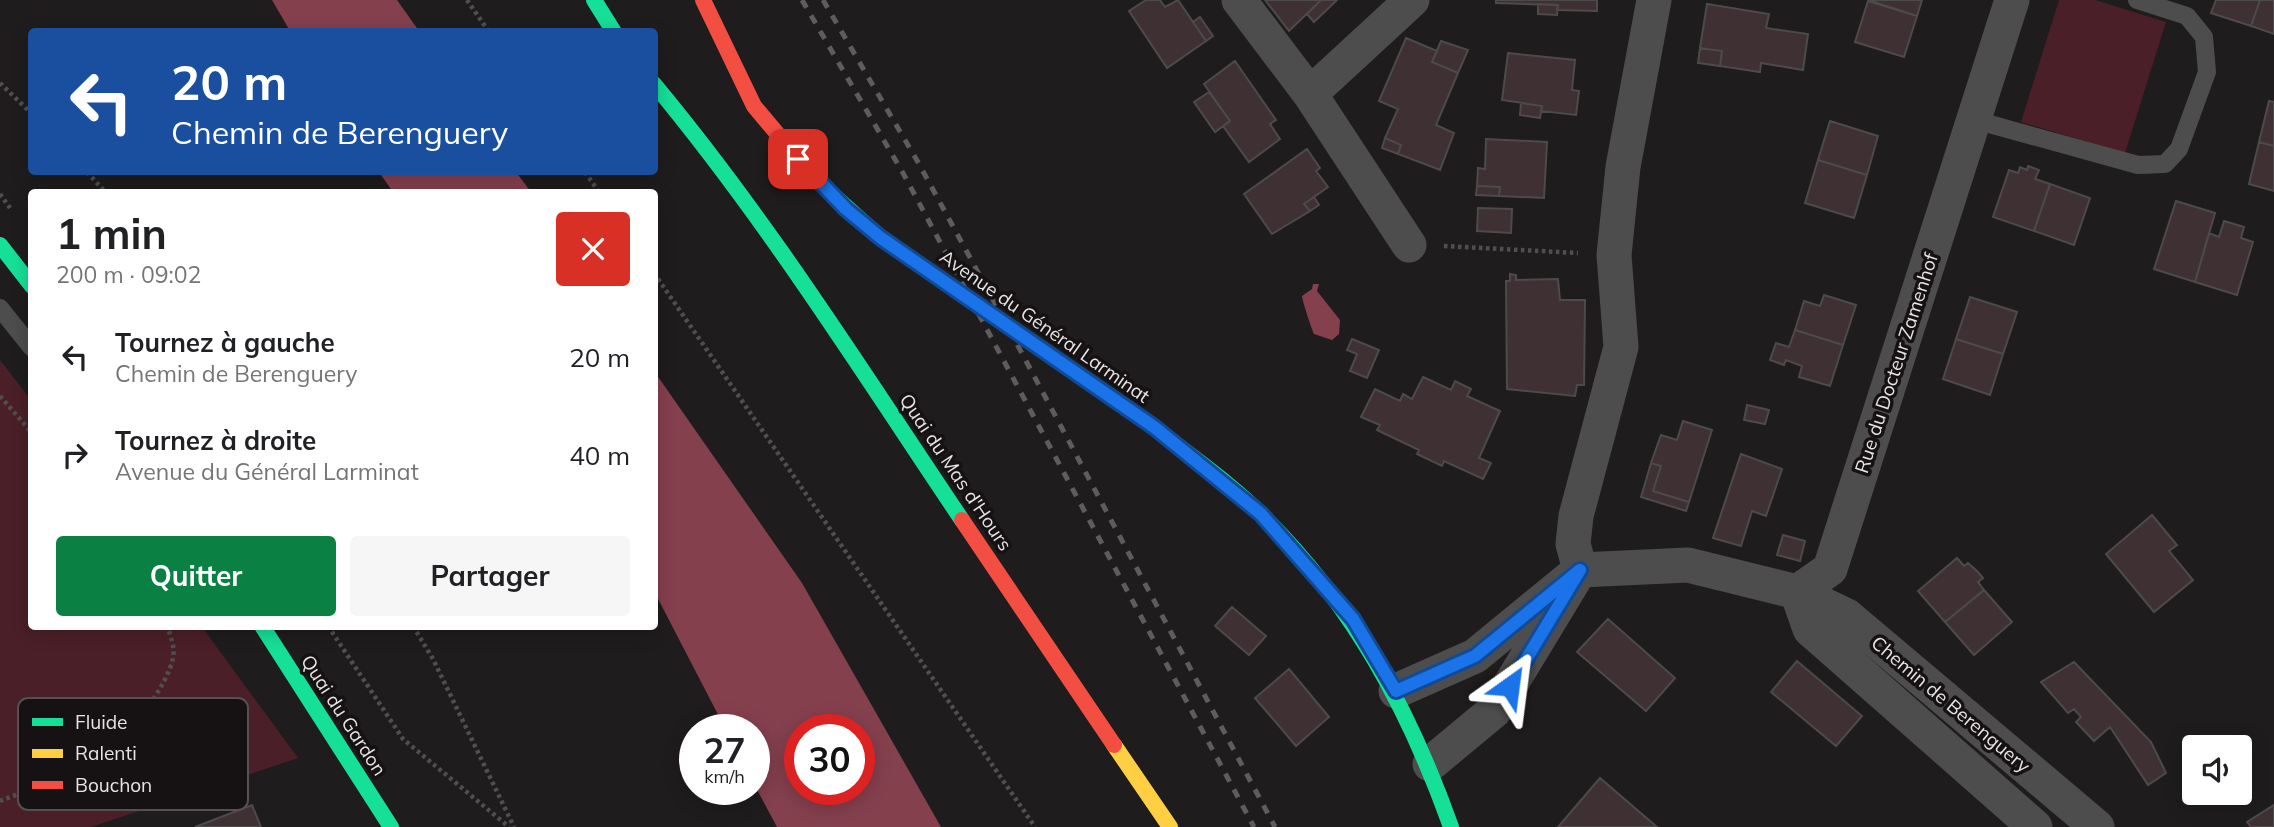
<!DOCTYPE html>
<html lang="fr">
<head>
<meta charset="utf-8">
<style>
	:root { --surface:#fff; --page:#f6f6f6; --text:#202124; --muted:#757577; --accent:#0b8043 }
	body { margin:0; font-family:Mulish,sans-serif; background:var(--page); color:var(--text); height:100vh; display:flex; flex-direction:column; font-size:26px; white-space:nowrap }
	* { box-sizing:border-box; margin:0 }
	p { font-size:23px; color:var(--muted) }
	.icon { flex:none; width:38px; height:38px; fill:none; stroke:currentColor; stroke-width:2; stroke-linecap:round; stroke-linejoin:round }
	.map { position:relative; flex:1; overflow:hidden }
	.panel { position:absolute; left:28px; top:189px; width:630px; height:441px; display:flex; flex-direction:column; background:var(--surface); border-radius:7px; box-shadow:0 4px 18px #0003 }
	.panel>* { flex:none }
	.hud { position:absolute; left:28px; top:28px; width:630px; height:147px; border-radius:7px; box-shadow:0 4px 18px #0003; background:#1a4fa0; color:#fff; overflow:hidden }
	.controls { position:absolute; left:2182px; top:735px; display:grid; gap:14px }
	.controls a { display:grid; place-items:center; width:70px; height:70px; border-radius:7px; background:var(--surface); box-shadow:0 4px 18px #0003; font-size:35px }
	.speed { position:absolute; left:679px; top:714px; display:flex; gap:14px; font-size:35px; font-weight:700; text-align:center }
	.speed>* { display:grid; place-content:center; width:91px; height:91px; border-radius:50%; background:var(--surface); box-shadow:0 4px 18px #0003; line-height:1 }
	.speed small { font-size:18px; font-weight:400 }
	.speed .limit { border:10px solid #d22; background:#fff; color:#111 }
	.pin { position:absolute; display:grid; place-items:center; width:60px; height:60px; color:#fff; margin:-30px; border-radius:14px; box-shadow:0 4px 10px #0006 }
	.me { position:absolute; width:77px; margin:-38px; rotate:31deg; stroke-linejoin:round; filter:drop-shadow(0 0 5px #0008) }
	.turn { display:flex; align-items:center; gap:24px; height:147px; padding:0 28px; font-size:32px }
	.turn .icon { width:91px; height:91px; stroke-width:2.5 }
	.turn b { display:block; font-size:49px; line-height:60px }
	.round { display:grid; place-items:center; flex:none; width:74px; height:74px; border-radius:7px; background:var(--page) }
	.head { display:flex; align-items:center; justify-content:space-between; height:119px; padding:0 28px }
	h1 { font-size:42px; font-weight:700; line-height:52px }
	.button { display:flex; gap:14px; margin-top:auto; padding:14px 28px }
	.button a { flex:1; height:80px; border-radius:7px; background:var(--accent); color:#fff; font-size:28px; font-weight:700; line-height:80px; text-align:center }
	.button a+a { background:var(--page); color:var(--text) }
	ul { padding:0; list-style:none }
	li { display:flex; align-items:center; gap:21px; height:98px; padding:0 28px }
	li div { flex:1 }
	li b { display:block; font-size:26px }
	li em { font-style:normal }
	.map>svg:first-child { display:block }
	.green { fill:#4b1f28 }
	.water { fill:#85404e; fill-rule:evenodd }
	.building { fill:#3f3033; stroke:#4c4a4b; stroke-width:2 }
	.lines { fill:none; stroke-linecap:round; stroke-linejoin:round }
	.path { stroke:#504f4f; stroke-width:4.5; stroke-dasharray:3.5 3.5; stroke-linecap:butt }
	.lane { stroke:#4e4d4d; stroke-width:18 }
	.street { stroke:#4e4d4d; stroke-width:35 }
	.fast { stroke:#16e098; stroke-width:16 }
	.slow { stroke:#ffcf43; stroke-width:16 }
	.jam { stroke:#f24e42; stroke-width:16 }
	.rail { stroke:#5e5d5d; stroke-width:5; stroke-dasharray:9 9; stroke-linecap:butt }
	.fast-bridge { stroke:#16e098; stroke-width:16 }
	.route-casing { stroke:#114b97; stroke-width:18 }
	.route { stroke:#1a73e8; stroke-width:12 }
	.labels { text-anchor:middle; dominant-baseline:central; stroke-width:7; stroke-linejoin:round; paint-order:stroke }
	.street-label { font-size:19px; fill:#e7e4e4; stroke:#161213 }
	.key { fill:#161213; stroke:#555152; stroke-width:2 }
	.key-label { font-size:19px; fill:#e7e4e4 }
</style>
</head>
<body>
<div class="map">
<svg width="2274" height="827" viewBox="0 0 2274 827">
	<rect width="100%" height="100%" fill="#1f1c1d"/>
	<path class="green" d="M2059 0H2095L2166 22 2125 153 2021 122Z
		M0 360 31 400 32 626 202 627 298 758 91 827H0Z"/>
	<path class="water" d="M272 0H397L419 31H290Z
		M379 172H516L531 192H393Z
		M1313 284H1319L1317 291 1340 320 1339 334 1332 340 1314 334C1312 330 1302 300 1302 296L1312 289Z
		M654 371 802 583 941 827H777L754 784V730H726L655 593ZM800 730H859V789H800Z"/>
	<path class="building" d="M1146 0H1160L1165 7 1178 0 1206 41 1167 68 1129 11Z
		M1265 0H1321L1289 31Z
		M1321 0H1337L1314 22 1307 14Z
		M1496 0H1597V11L1557 10 1558 5 1496 3Z
		M1868 0H1922L1917 16Z
		M2216 0H2260L2251 26 2211 13Z
		M2260 0H2274V34L2251 26Z
		M1868 1 1917 16 1904 57 1855 42Z
		M1538 4 1558 5 1557 15 1538 14Z
		M1707 4 1769 14 1766 28 1808 34 1803 70 1761 63 1760 72 1720 66 1722 51 1700 48Z
		M1200 17 1213 36 1206 41 1193 22Z
		M1406 38 1437 51 1432 62 1458 73 1436 125 1454 133 1440 170 1398 154 1401 145 1385 138 1398 109 1379 101Z
		M1441 41 1468 50 1458 73 1432 62Z
		M1700 48 1722 51 1720 66 1698 63Z
		M1508 53 1575 60 1572 90 1579 91 1576 115 1541 111 1542 106 1502 100Z
		M1235 61 1276 120 1270 124 1280 139 1249 162 1223 126 1230 121 1204 84Z
		M1209 92 1230 121 1215 132 1194 102Z
		M2269 101 2274 102V146L2259 142Z
		M1521 103 1542 106 1540 118 1520 115Z
		M1830 121 1878 136 1867 175 1818 160Z
		M1385 138 1401 145 1398 154 1382 148Z
		M1486 139 1547 142 1544 198 1499 196 1500 187 1477 186 1478 168 1485 169Z
		M2259 142 2274 146V191L2249 184Z
		M1307 149 1320 168 1316 171 1328 187 1304 204 1310 211 1272 234 1244 194Z
		M1818 160 1867 175 1854 218 1805 203Z
		M2028 166 2039 170 2035 179 2050 184 2034 231 1993 217 2009 170 2018 173 2020 167 2027 170Z
		M2050 184 2090 198 2074 245 2034 231Z
		M1477 186 1500 187 1499 196 1476 195Z
		M1314 197 1319 205 1310 211 1304 204Z
		M2176 201 2215 213 2195 282 2154 269Z
		M1478 208 1512 209 1511 233 1477 231Z
		M2224 221 2244 227 2241 238 2253 242 2237 295 2195 282 2209 233 2219 237Z
		M1510 274 1516 275V280L1558 279 1560 300H1585L1584 385H1577L1575 396 1507 389 1506 281H1510Z
		M1824 295 1856 305 1843 345 1795 330 1804 301 1820 306Z
		M1970 297 2017 312 2003 354 1956 339Z
		M1795 330 1843 345 1830 386 1799 377 1802 366 1786 360 1784 365 1770 360 1776 343 1789 347Z
		M1352 339 1379 350 1367 378 1350 371 1357 354 1347 350Z
		M1956 339 2003 354 1990 395 1943 379Z
		M1423 377 1451 390 1455 381 1471 389 1467 396 1500 411 1479 458 1491 463 1483 479 1444 461 1442 466 1417 454 1419 450 1377 430 1380 425 1361 417 1375 389 1400 401 1403 394 1412 399Z
		M1747 405 1769 410 1765 424 1744 420Z
		M1683 421 1712 430 1689 502 1653 491 1661 466 1651 463 1661 435 1677 440Z
		M1741 454 1782 469 1766 516 1752 511 1741 546 1713 538Z
		M1651 463 1661 466 1653 491 1689 502 1686 511 1641 497Z
		M2152 515 2177 545 2169 551 2193 580 2154 612 2106 554Z
		M1783 535 1805 541 1800 561 1777 555Z
		M1957 558 1964 566 1968 563 1978 572 1983 578 1978 582 1984 590 1945 622 1918 591Z
		M1984 590 2012 622 1974 655 1945 622Z
		M1232 607 1266 636 1249 655 1215 626Z
		M1608 619 1675 678 1646 711 1577 652Z
		M1797 661 1862 716 1836 746 1771 692Z
		M2074 662 2151 742 2166 773 2148 785 2110 727 2094 741 2076 722 2081 717 2074 709 2068 713 2041 682Z
		M1289 669 1329 717 1296 746 1255 698Z
		M1600 778 1657 827H1558Z
		M252 805 261 827H195Z
		M2274 805V827H2251L2247 822Z"/>
	<g class="lines">
		<path class="path" d="M467 0 489 32
			M0 83 32 114
			M87 172 105 192
			M585 172 599 192
			M0 194 10 208
			M1444 246 1578 253
			M654 273 1035 827
			M0 396 32 433
			M328 626 403 739 509 827
			M413 626 433 659 514 827
			M0 801C31 789 84 771 109 752 130 736 168 684 173 658 175 647 171 637 167 626"/>
		<path class="lane" d="M1975 120 2138 165 2165 164 2179 149 2207 72 2204 37 2187 16 2137 0
			M0 308 32 348"/>
		<path class="street" d="M1239 0 1310 94
			M1654 0 1623 167 1614 255 1621 347 1576 516 1573 544 1580 570 1688 565 1797 592 1810 629 2035 827
			M2012 0 1830 569 1797 592 1847 616 2097 827
			M1409 245 1310 94 1412 0
			M1396 691 1475 656 1580 570 1495 710 1430 764"/>
		<path class="fast" d="M594 0 614 32
			M654 84C768 221 863 373 962 520
			M785 143 813 177 881 238
			M0 245 32 286
			M1154 427C1190 456 1229 482 1262 515 1352 603 1409 709 1451 827
			M262 626 391 827"/>
		<path class="slow" d="M1114 745 1170 827"/>
		<path class="jam" d="M703 0 754 106 785 143
			M962 520 1114 745"/>
		<path class="rail" d="M802 0 903 173 1254 827
			M823 0 919 164 1010 331 1275 827"/>
		<path class="fast-bridge" d="M881 238 1154 427"/>
	</g>
	<g class="lines">
		<g class="route-casing">
			<path id="route" d="M798 159 846 209 881 238 1154 427 1261 514 1353 619 1396 691 1475 656 1580 570 1510 686"/>
		</g>
		<use href="#route" class="route"/>
	</g>
	<g class="labels">
		<g class="street-label">
			<text transform="translate(1045 326) rotate(35)">Avenue du Général Larminat</text>
			<text transform="translate(1896 363) rotate(-72)">Rue du Docteur Zamenhof</text>
			<text transform="translate(956 472) rotate(56)">Quai du Mas d'Hours</text>
			<text transform="translate(1951 704) rotate(40)">Chemin de Berenguery</text>
			<text transform="translate(344 715) rotate(57)">Quai du Gardon</text>
		</g>
	</g>
	<rect x="18" y="698" width="230" height="112" rx="10" class="key"/>
	<rect x="32" y="718" width="31" height="8" fill="#16e098"/>
	<rect x="32" y="749" width="31" height="9" fill="#ffcf43"/>
	<rect x="32" y="781" width="31" height="8" fill="#f24e42"/>
	<g class="key-label">
		<text x="75" y="729">Fluide</text>
		<text x="75" y="760">Ralenti</text>
		<text x="75" y="792">Bouchon</text>
	</g>
</svg>
<div class="controls">
<a><svg class="icon" aria-label="sound" viewBox="0 0 24 24"><path d="M4 9h4l5-4v14l-5-4H4zM17 9q2 3 0 6"/></svg></a>
</div>
<div class="speed"><div>27<small>km/h</small></div><div class="limit">30</div></div>
<div class="pin" style="left:798px;top:159px;background:#d93025"><svg class="icon" aria-label="arrive" viewBox="0 0 24 24"><path d="M6 21V4h12l-3 4 3 4H6"/></svg></div>
<svg class="me" style="left:1510px;top:686px" viewBox="-20 -20 40 40"><path d="M0-17L14 15 0 8-14 15z" fill="#1a73e8" stroke="#fff" stroke-width="4"/></svg>
<div class="hud">
<div class="turn"><svg class="icon" aria-label="left" viewBox="0 0 24 24"><path d="M17 20v-9H6M10 6l-5 5 5 5"/></svg><div><b>20 m</b>Chemin de Berenguery</div></div>
</div>
<section class="panel">
<div class="head"><div><h1>1 min</h1><p>200 m · 09:02</p></div><a class="round" style="background:#d93025;color:#fff"><svg class="icon" aria-label="close" viewBox="0 0 24 24"><path d="M6 6l12 12M18 6L6 18"/></svg></a></div>
<ul>
<li><svg class="icon" aria-label="left" viewBox="0 0 24 24"><path d="M17 20v-9H6M10 6l-5 5 5 5"/></svg><div><b>Tournez à gauche</b><p>Chemin de Berenguery</p></div><em>20 m</em></li>
<li><svg class="icon" aria-label="right" viewBox="0 0 24 24"><path d="M7 20v-9h11M14 6l5 5-5 5"/></svg><div><b>Tournez à droite</b><p>Avenue du Général Larminat</p></div><em>40 m</em></li>
</ul>
<div class="button"><a>Quitter</a><a>Partager</a></div>
</section>
</div>
</body>
</html>
